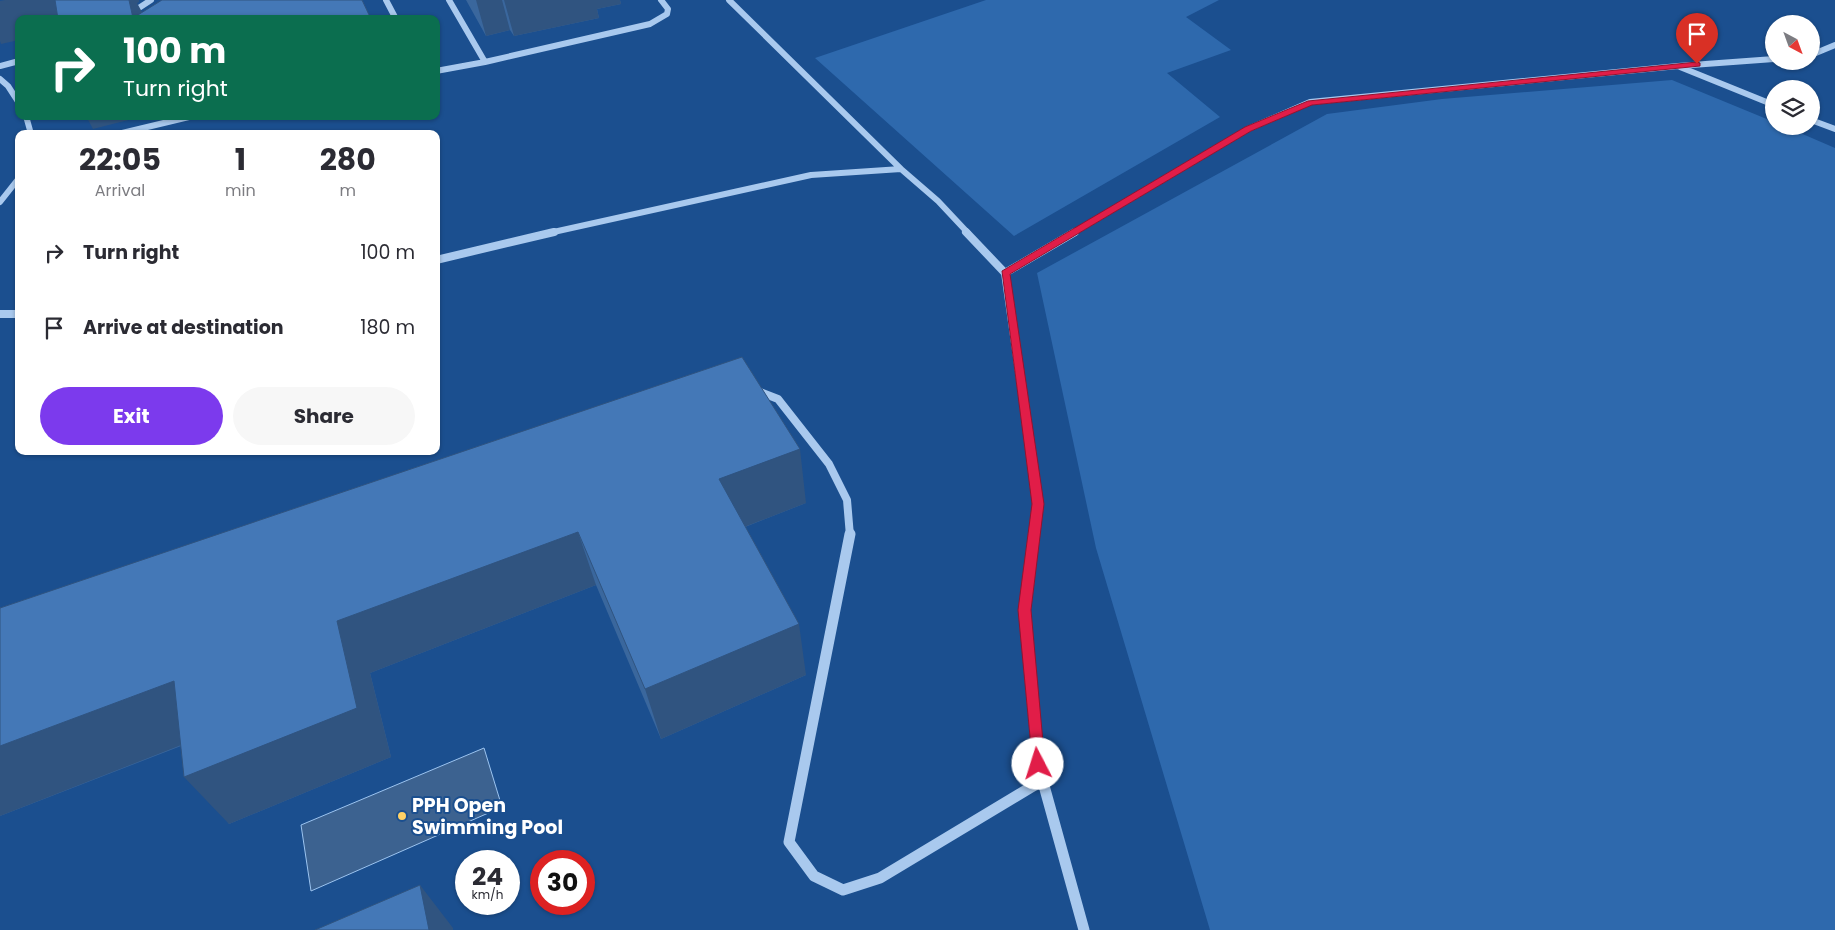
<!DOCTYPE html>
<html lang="en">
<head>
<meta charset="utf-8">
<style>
	:root { --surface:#fff; --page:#f7f7f7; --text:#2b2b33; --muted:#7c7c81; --accent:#7c3aed }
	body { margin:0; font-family:Poppins,sans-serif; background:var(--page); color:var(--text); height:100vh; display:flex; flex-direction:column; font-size:19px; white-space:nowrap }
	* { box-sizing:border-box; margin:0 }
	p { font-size:16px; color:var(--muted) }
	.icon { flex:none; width:28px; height:28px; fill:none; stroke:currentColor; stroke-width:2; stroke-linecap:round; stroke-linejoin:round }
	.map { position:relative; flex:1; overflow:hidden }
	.panel { position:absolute; left:15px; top:130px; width:425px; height:325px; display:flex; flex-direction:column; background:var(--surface); border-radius:10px; box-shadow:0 1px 4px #0004 }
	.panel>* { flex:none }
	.guide { position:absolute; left:15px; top:15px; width:425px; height:105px; border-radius:10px; box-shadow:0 1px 4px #0004; background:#0b6e4f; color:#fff; overflow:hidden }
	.needle { width:32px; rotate:139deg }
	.buttons { position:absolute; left:1765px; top:15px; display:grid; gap:10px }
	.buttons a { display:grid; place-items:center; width:55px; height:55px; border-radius:50%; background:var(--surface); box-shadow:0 1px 4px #0004; font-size:25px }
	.speed { position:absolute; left:455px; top:850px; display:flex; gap:10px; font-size:25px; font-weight:700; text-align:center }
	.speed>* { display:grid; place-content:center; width:65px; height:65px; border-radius:50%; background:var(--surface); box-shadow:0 1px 4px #0004; line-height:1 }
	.speed small { font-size:12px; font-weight:400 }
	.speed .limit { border:8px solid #d22; background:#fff; color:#111 }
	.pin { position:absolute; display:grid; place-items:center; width:42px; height:42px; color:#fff; margin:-51px -21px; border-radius:50% 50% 50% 0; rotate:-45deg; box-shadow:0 0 5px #0007 }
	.pin .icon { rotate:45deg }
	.me { position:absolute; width:55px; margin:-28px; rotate:355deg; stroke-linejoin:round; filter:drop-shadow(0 0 4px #0008) }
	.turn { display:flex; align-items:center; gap:18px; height:105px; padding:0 25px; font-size:22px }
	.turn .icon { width:65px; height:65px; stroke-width:2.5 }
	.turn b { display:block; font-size:35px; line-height:42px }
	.eta { display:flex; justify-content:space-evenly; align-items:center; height:85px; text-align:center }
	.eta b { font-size:30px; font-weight:700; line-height:35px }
	.cta { display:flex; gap:10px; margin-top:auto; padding:10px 25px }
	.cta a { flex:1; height:58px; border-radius:30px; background:var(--accent); color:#fff; font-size:20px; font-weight:700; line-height:58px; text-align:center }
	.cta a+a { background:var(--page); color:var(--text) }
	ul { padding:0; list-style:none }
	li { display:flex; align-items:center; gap:15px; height:75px; padding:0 25px }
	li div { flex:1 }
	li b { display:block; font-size:19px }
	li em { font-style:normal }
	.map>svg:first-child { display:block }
	.green { fill:#2e69ad }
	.water { fill:#3c6290; stroke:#9cc4f0 }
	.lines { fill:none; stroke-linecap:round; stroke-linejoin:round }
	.minor-far2 { stroke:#a9c9ee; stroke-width:6 }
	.minor-far1 { stroke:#a9c9ee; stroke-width:8 }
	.minor { stroke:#a9c9ee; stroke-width:11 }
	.wall { fill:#3a679d }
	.shaded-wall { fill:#305480 }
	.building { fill:#4478b7; stroke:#305480 }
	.route { fill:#e11d48; stroke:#92132f }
	.poi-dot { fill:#ffd166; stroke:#1b4f8f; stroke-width:2 }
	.labels { text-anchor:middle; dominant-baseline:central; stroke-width:4; stroke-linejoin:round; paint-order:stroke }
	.near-poi-label { font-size:19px; font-weight:bold; fill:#fff; stroke:#1b4f8f; text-anchor:start }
</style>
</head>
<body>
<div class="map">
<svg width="1835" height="930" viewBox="0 0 1835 930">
	<rect width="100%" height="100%" fill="#1b4f8f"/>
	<path class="green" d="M986 0H1219L1186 17 1231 50 1167 73 1220 117 1014 236 815 58Z
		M1672 80 1774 122V126H1784L1835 148V930H1210L1096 548 1037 273 1327 114 1442 99Z"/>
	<path class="water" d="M484 748 502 807 311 891 301 825Z"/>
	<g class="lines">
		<path class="minor-far2" d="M386 0 396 19
			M122 19 151 0
			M1811 55 1835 45
			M485 62 650 24 667 14 668 9 661 0
			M0 66 19 61
			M1680 67 1774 105
			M436 71 485 62 449 0
			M0 79 8 86 19 103
			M26 116 31 134
			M1811 120 1835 129
			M118 134 193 116
			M901 169 938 201 968 233
			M0 202 19 178
			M549 233 811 175 901 169 729 0
			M1073 233 1248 129 1310 102 1678 66 1774 59"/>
		<path class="minor-far1" d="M966 232 1005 273 1038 504 1034 536
			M436 260 554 232
			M1005 273 1075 232
			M0 314H19
			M755 390 778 399 829 464 847 500 850 536"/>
		<path class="minor" d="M850 534 789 842 814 876 843 890 880 878 1043 780
			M1034 534 1025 610 1038 764 1084 930"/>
	</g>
	<path class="wall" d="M466 0H620L621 4 597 9 599 18 514 36 510 30 486 36Z
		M806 503 745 527 806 675 661 739 596 585 370 673 391 757 229 824 181 746 0 816V608Z"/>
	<path class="shaded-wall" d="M5 0H59L70 19H19V40L1 44 0 41V1Z
		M107 0H139V2L137 3 142 12 144 19H118Z
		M476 0H502L510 30 486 36Z
		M504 0H620L621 4 597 9 599 18 514 36Z
		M86 116H144L93 129Z
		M800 449 806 503 729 533 719 479Z
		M578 532 596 585 370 673 391 757 229 824 184 777 337 621Z
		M799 624 806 675 661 739 645 689Z
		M174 681 217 731 0 816V746Z
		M420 885 453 928V930H429Z"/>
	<path class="building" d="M55 0H129L133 18 162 0H362L371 19H58Z
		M742 357 800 449 719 479 799 624 645 689 578 532 337 621 357 708 184 777 174 681 0 746V608Z
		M420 885 429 930H315Z"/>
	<path class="route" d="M1697 62 1700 63V66L1312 105 1251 131 1010 274 1044 504 1031 610 1045 764 1043 768 1038 770 1033 768 1018 610 1032 504 1002 271 1245 127 1308 101Z"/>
	<circle class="poi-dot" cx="402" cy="816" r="5"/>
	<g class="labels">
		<g class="near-poi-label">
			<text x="412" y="805">PPH Open<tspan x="412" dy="22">Swimming Pool</tspan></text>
		</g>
	</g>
</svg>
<div class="buttons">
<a><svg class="needle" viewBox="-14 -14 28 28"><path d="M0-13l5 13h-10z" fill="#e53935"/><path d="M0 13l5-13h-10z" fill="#7c7c81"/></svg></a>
<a><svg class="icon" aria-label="layers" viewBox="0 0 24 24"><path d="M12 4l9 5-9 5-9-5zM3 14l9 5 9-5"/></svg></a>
</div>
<div class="speed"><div>24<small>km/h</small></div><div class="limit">30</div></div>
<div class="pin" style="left:1697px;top:64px;background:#d93025"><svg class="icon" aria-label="arrive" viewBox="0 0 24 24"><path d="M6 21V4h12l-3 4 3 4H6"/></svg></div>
<svg class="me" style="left:1038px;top:764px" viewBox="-20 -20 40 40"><circle r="19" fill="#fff"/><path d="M0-13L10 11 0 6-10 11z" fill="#e11d48"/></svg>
<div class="guide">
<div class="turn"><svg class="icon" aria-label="right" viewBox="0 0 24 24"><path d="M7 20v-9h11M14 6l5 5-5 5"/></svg><div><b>100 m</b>Turn right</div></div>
</div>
<section class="panel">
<div class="eta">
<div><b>22:05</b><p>Arrival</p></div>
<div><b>1</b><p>min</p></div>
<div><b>280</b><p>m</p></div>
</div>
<ul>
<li><svg class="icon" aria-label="right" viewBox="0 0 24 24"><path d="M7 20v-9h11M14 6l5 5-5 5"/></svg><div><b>Turn right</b></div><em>100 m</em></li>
<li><svg class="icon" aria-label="arrive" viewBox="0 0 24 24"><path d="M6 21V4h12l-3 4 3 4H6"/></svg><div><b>Arrive at destination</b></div><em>180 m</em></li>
</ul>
<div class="cta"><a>Exit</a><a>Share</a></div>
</section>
</div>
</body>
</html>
